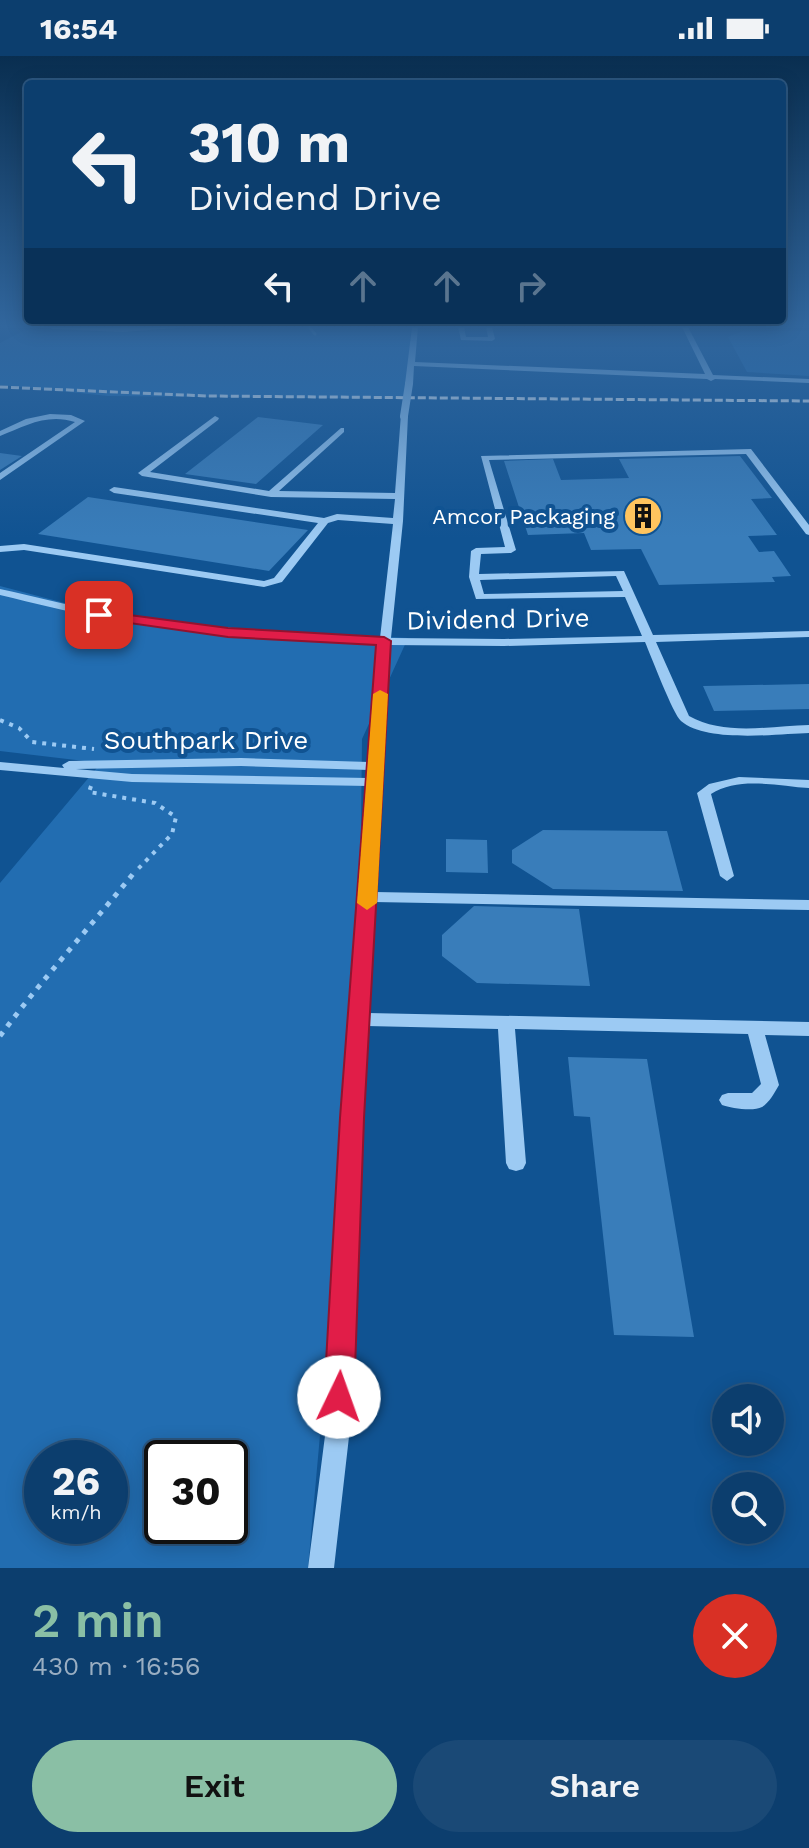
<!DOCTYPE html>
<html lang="en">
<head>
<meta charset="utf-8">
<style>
	:root { --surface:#0c3e6e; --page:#1a4976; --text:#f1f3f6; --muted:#9aaec2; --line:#2c5781; --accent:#8abfa5 }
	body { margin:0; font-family:"Work Sans",sans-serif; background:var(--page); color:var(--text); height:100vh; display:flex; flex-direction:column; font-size:30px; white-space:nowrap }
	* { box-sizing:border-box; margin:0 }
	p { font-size:26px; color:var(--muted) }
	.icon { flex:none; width:44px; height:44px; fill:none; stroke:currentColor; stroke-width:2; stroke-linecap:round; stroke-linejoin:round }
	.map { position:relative; height:1512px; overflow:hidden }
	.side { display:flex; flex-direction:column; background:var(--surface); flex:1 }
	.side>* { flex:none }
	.guide { position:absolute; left:24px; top:24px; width:762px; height:244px; border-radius:8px; box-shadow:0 4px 20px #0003,0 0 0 2px var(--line); background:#0c3e6e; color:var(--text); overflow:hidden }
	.fabs { position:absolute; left:712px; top:1328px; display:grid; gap:16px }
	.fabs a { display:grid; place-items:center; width:72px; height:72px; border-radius:50%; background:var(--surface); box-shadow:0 4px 20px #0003,0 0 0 2px var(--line); font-size:40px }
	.speed { position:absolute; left:24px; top:1384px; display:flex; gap:16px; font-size:40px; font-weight:700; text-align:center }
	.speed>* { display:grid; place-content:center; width:104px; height:104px; border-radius:50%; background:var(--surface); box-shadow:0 4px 20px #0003,0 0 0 2px var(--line); line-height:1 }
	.speed small { font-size:20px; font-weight:400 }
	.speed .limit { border:4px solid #111; border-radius:12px; background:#fff; color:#111 }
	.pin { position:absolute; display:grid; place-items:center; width:68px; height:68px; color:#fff; margin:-34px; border-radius:16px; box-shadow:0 4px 12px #0006 }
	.me { position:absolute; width:88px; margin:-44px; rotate:3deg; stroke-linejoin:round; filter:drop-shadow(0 0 6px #0008) }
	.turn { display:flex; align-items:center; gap:28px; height:168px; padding:0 32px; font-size:36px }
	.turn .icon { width:104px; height:104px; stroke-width:2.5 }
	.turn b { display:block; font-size:56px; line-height:68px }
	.lanes { display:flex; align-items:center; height:76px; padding:0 32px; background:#0003; justify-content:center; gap:40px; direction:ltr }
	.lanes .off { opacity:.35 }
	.round { display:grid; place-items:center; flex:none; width:84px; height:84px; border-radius:42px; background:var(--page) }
	.overview { display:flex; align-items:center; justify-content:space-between; height:136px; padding:0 32px }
	h1 { font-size:48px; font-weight:600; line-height:60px; color:var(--accent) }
	.cta { display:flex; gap:16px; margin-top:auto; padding:16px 32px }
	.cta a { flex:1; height:92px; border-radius:48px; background:var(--accent); color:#111; font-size:32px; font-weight:600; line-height:92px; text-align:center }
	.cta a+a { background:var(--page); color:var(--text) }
	.status { display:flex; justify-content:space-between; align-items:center; height:56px; padding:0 40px; background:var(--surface); direction:ltr }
	.status svg { height:22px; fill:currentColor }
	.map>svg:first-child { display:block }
	.green { fill:#226db1; fill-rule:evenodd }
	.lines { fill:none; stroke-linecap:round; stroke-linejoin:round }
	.stream { stroke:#8ec6f7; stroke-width:3 }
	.building { fill:#397dba }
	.path-far1 { stroke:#9ccaf3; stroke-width:4; stroke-dasharray:4 6; stroke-linecap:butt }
	.path { stroke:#9ccaf3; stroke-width:5; stroke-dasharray:5 7; stroke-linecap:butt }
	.minor { fill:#9ccaf3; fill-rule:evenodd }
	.rail { stroke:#fff; stroke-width:3; stroke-dasharray:8 3; stroke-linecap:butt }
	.minor-bridge { stroke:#9ccaf3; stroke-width:8 }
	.route { fill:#e11d48; stroke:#92132f; stroke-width:2 }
	.slow { fill:#f59e0b }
	.labels { text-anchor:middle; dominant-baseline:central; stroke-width:8; stroke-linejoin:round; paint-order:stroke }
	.far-poi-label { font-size:22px; fill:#fff; stroke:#105392; text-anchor:end }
	.street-label { font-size:26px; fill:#fff; stroke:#105392 }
</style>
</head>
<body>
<div class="status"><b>16:54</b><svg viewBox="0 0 49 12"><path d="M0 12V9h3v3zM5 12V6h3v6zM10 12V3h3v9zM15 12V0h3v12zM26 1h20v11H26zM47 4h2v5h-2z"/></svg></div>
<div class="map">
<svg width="809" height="1512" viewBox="0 0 809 1512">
	<rect width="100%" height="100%" fill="#105392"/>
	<path class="green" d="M200 271H411L407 343 108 340 0 329V287L25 274 137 276Z
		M743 275H809V320L747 316 728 281Z
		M0 530 137 566 408 582 362 683 359 948 308 1512H0V827L101 707 0 695ZM42 1402H110V1470H42ZM162 1402H230V1470H162Z"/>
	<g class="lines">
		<path class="stream" d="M309 271 315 278"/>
	</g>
	<path class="building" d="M258 361 323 369 256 428 185 418Z
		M0 397 22 400 0 414Z
		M740 400 772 442 751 443 777 479 748 480 759 496 774 495 791 520 772 521 775 526 659 529 641 493 591 494 584 477 528 479 504 405 553 403 561 424 629 422 619 403Z
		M88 441 308 474 269 515 38 478Z
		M809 628V653L714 655 703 630Z
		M543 774 667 775 683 835 553 833 512 807V794Z
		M446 783 487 784 488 817 446 816Z
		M474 850 579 853 590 930 477 927 442 900V879Z
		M568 1001 647 1003 694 1281 614 1279 590 1061 574 1060Z"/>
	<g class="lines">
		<path class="path-far1" d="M0 664 19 672 32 686 94 693
			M91 730 89 736 155 747 176 761 172 778 136 815"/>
		<path class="path" d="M0 980C43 922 92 869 137 813"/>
		<path class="minor" d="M49 271H190L123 276 52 273Z
			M412 271H418L415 306 705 318 682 271H688L713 319 809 323V327L715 323 711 325 707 323 414 310 413 328 409 330 405 328Z
			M458 271H464L466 281H488L486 271H492L495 283 492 285 461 284Z
			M50 358 71 359 85 365 0 424V417L75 366C47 357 25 370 0 380V375L26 363Z
			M401 358 408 360 403 465 391 582 504 583 642 580 625 541 476 543 469 521 471 495 476 492 505 491 481 400 751 393 809 469V479L806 478 746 398 489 404 516 494 511 497 481 498 479 518 624 515 653 579 809 575V581L656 586 689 660C724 680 770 670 809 669V677C777 678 706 687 681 665 673 658 651 600 645 586L504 590 390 589 375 836 809 844V854L374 846 368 957 809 966V980L765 979 779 1029C775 1036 769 1047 762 1051 753 1056 731 1052 722 1049L719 1044 722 1039 728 1037H752L761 1028 748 978 515 973 526 1107 523 1113 516 1115 509 1113 506 1107 498 973 367 970 350 1372 334 1512H308L326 1372 343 1062 368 730 132 726 0 714V706L64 712 62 709 69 705 241 702 369 706 379 588C286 585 194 577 103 562 68 556 34 547 0 539V533C34 540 68 550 103 555 195 571 287 578 380 582L393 468 338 464 328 467 282 526 264 531 24 494 0 496V490L24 488 264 525 274 522 318 467 114 437 109 434 114 431 324 462 337 458 393 462 395 443 271 441 142 420 138 417 215 360 219 362 218 364 150 416 269 435 341 372H344V376L279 435 395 437ZM616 520 623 535 484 538 480 524ZM241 710 369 714 368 722 132 718 76 713Z
			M739 721 809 724V732C778 730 738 720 711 738L734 820 727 825 720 820 697 737 709 728Z"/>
		<path class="rail" d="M0 331 207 340 809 345"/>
		<path class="minor-bridge" d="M404 360 409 328"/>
	</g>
	<linearGradient id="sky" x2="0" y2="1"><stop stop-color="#092e50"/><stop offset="0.56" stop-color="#31669d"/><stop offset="1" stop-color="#31669d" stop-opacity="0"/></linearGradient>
	<rect width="809" height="482" fill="url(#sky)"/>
	<path class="route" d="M99 555 228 572 384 581 391 585 364 1062 354 1341 350 1352 339 1356 328 1352 324 1341 340 1062 376 589 228 581 94 562V556Z"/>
	<path class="slow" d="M380 634 388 638 377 847 367 854 357 847 373 638Z"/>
	<defs>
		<g id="building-disc" transform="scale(2)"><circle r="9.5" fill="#ffc45e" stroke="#105392"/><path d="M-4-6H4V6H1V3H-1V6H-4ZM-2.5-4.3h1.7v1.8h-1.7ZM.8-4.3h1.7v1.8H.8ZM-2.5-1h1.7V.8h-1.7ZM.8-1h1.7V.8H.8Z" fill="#111"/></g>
	</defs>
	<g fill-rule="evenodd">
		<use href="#building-disc" x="643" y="460"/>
	</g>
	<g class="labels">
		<g class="far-poi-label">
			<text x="615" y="460">Amcor Packaging</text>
		</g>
		<g class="street-label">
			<text transform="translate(498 563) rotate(-1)">Dividend Drive</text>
			<text x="206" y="684">Southpark Drive</text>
		</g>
	</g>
</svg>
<div class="fabs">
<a><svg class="icon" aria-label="sound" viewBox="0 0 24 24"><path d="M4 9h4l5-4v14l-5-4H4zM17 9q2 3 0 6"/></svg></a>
<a><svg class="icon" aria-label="search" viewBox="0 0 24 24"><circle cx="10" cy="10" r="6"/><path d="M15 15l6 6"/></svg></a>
</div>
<div class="speed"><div>26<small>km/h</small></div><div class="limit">30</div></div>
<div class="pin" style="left:99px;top:559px;background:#d93025"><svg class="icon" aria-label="arrive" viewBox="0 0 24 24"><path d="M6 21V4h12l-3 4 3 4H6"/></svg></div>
<svg class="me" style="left:339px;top:1341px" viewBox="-20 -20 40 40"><circle r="19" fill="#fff"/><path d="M0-13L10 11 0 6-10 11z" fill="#e11d48"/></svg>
<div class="guide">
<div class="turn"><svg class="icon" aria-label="left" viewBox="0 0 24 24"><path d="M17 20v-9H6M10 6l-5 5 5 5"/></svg><div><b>310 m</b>Dividend Drive</div></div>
<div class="lanes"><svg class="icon" aria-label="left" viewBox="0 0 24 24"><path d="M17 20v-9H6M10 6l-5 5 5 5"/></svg><svg class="icon off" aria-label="ahead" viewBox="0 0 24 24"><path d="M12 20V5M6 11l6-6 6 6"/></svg><svg class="icon off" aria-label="ahead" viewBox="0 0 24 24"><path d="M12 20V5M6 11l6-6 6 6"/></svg><svg class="icon off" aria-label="right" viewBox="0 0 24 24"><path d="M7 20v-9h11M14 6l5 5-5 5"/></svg></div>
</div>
</div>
<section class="side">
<div class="overview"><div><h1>2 min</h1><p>430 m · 16:56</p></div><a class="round" style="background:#d93025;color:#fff"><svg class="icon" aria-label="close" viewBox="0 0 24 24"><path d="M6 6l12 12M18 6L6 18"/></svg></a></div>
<div class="cta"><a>Exit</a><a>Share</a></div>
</section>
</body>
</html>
